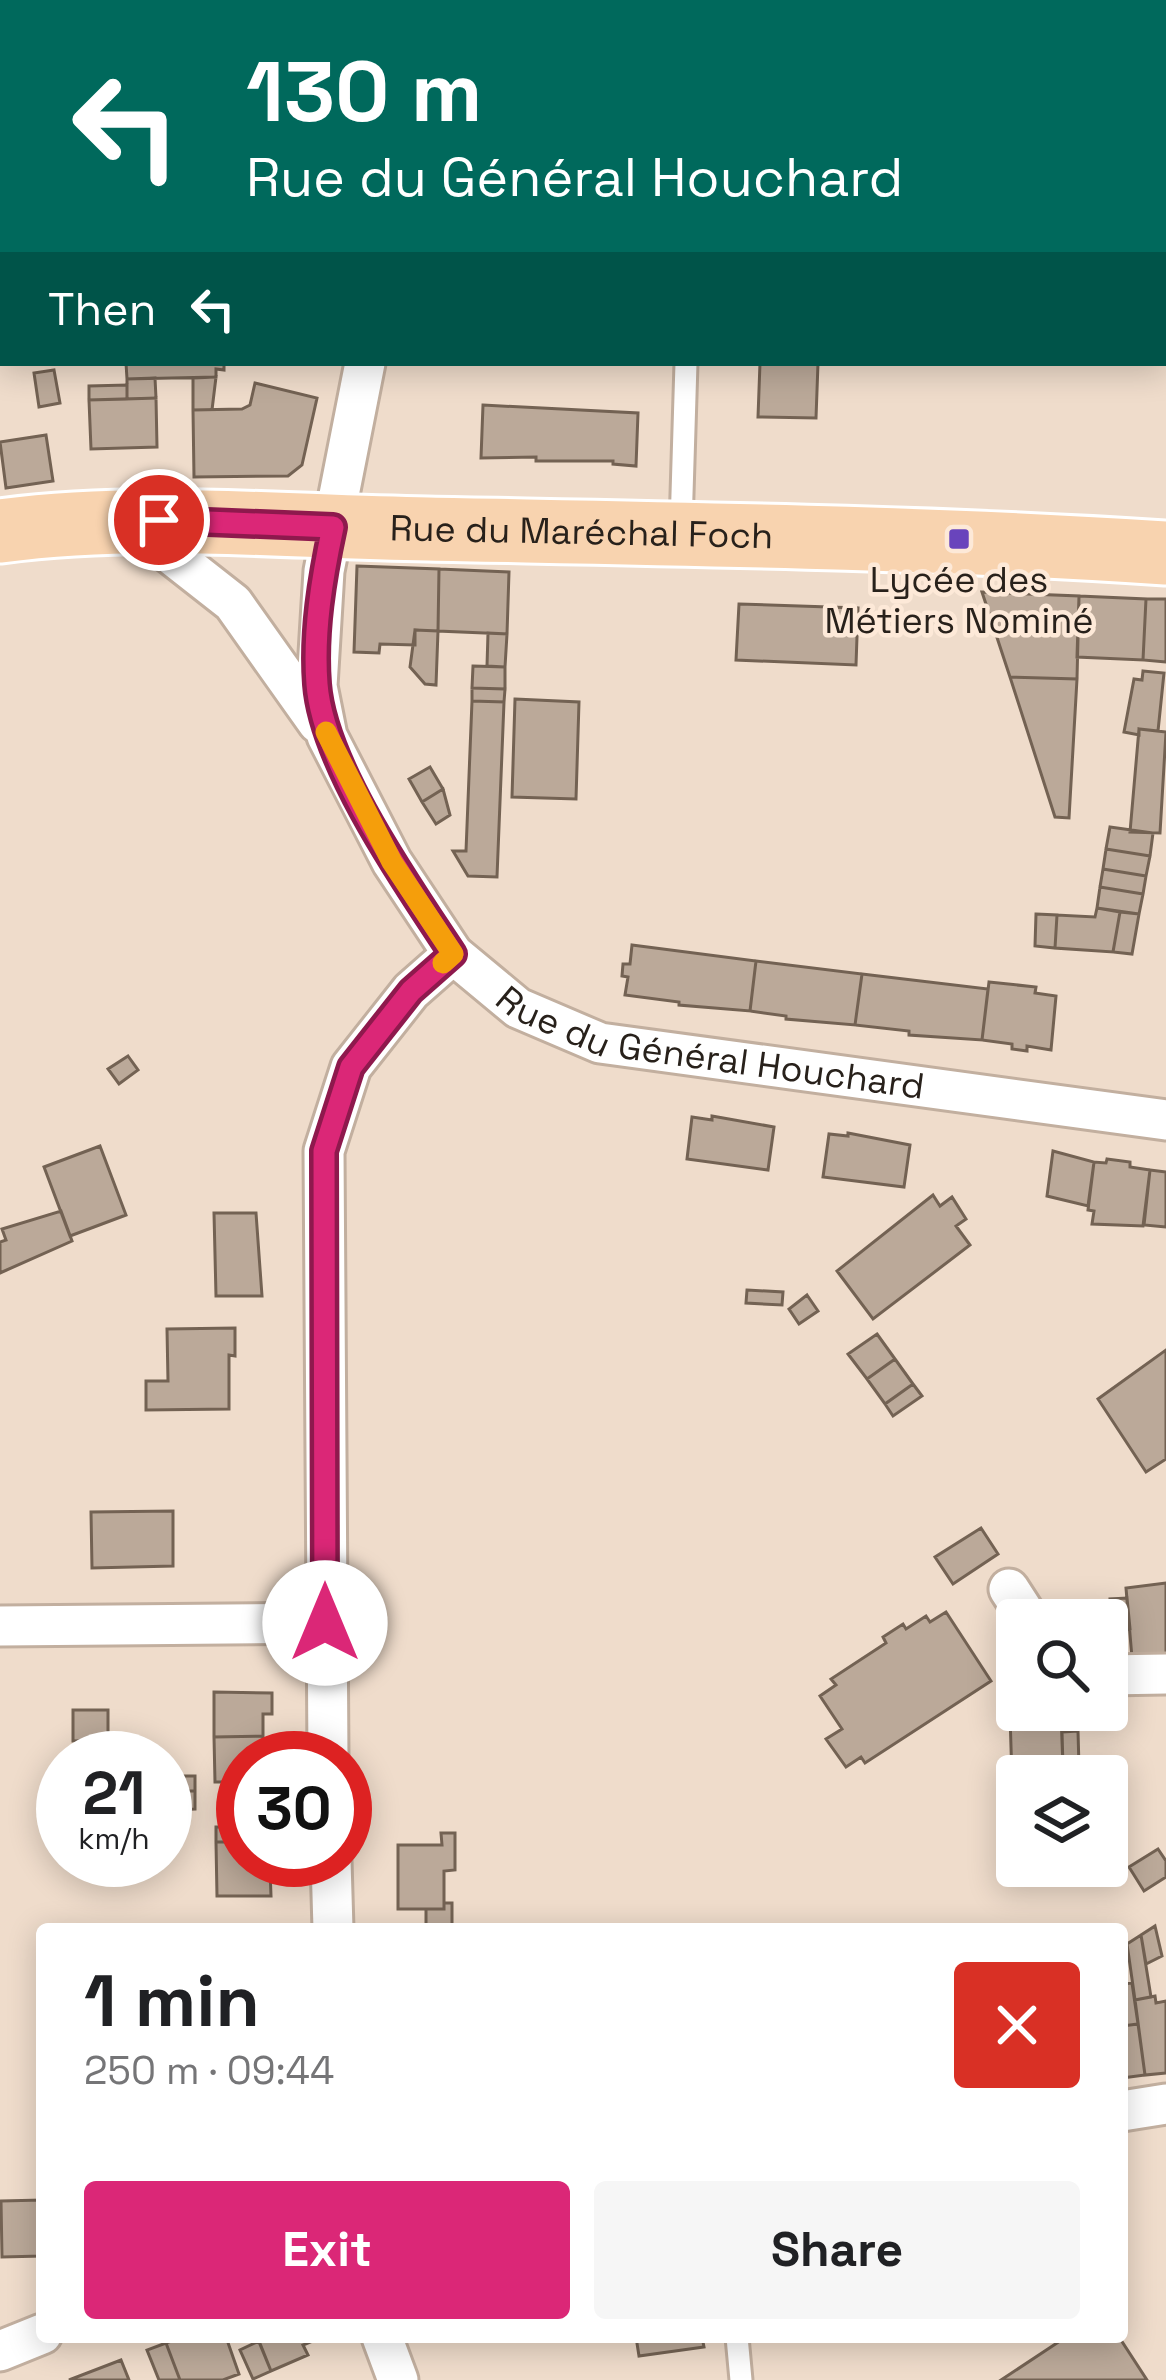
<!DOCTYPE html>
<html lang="en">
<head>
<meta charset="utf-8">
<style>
	:root { --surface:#fff; --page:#f6f6f6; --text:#202124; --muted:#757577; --accent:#db2777 }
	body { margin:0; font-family:"Space Grotesk",sans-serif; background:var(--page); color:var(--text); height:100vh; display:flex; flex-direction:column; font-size:45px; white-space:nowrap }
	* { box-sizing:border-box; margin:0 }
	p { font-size:39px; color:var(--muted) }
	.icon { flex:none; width:66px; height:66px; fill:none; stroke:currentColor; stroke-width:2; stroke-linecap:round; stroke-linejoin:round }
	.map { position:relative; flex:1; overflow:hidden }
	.side { position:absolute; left:36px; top:1923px; width:1092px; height:420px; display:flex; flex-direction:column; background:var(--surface); border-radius:12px; box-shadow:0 6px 30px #0003 }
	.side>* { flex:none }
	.guide { position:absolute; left:0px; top:0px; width:1167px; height:366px; box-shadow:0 6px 30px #0003; background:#00695c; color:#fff; overflow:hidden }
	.tools { position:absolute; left:996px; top:1599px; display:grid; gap:24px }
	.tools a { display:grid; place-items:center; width:132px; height:132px; border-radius:12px; background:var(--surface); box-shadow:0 6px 30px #0003; font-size:60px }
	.speed { position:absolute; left:36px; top:1731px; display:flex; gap:24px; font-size:60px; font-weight:700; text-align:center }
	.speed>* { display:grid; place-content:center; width:156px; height:156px; border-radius:50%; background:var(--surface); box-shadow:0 6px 30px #0003; line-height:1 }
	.speed small { font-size:30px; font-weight:400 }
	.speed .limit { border:18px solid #d22; background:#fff; color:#111 }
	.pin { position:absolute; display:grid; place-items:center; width:102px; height:102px; color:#fff; margin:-51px; border:6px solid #fff; border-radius:50%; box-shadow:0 3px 12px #0007 }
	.me { position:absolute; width:132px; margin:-66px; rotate:0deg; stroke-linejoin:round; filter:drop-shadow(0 0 9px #0008) }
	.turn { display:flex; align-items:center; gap:42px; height:252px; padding:0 48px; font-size:54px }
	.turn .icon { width:156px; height:156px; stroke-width:2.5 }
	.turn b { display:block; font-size:84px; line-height:102px }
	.then { display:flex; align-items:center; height:114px; padding:0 48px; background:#0003; gap:24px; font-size:45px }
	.round { display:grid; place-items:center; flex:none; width:126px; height:126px; border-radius:12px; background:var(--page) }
	.overview { display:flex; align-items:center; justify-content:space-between; height:204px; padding:0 48px }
	h1 { font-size:72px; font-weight:600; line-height:90px }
	.button { display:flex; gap:24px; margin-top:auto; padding:24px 48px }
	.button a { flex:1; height:138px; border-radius:12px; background:var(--accent); color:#fff; font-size:48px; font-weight:600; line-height:138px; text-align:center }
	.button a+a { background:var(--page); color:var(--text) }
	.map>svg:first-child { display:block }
	.building { fill:#bba999; stroke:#736253; stroke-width:3 }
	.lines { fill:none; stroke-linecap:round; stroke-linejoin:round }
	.lane-casing { stroke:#c2af9f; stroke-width:27 }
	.street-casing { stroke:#c2af9f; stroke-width:45 }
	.primary-casing { stroke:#fff; stroke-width:69 }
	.lane { stroke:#fff; stroke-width:21 }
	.street { stroke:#fff; stroke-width:39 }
	.primary { stroke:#f8d3af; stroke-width:63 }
	.route-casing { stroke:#8e194d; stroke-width:30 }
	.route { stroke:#db2777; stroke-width:21 }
	.slow { stroke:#f59e0b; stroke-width:21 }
	.poi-dot { fill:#6944bc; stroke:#fde9d8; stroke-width:4.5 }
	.labels { text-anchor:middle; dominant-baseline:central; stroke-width:9; stroke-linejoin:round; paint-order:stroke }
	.street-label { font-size:36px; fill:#28211b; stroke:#fde9d8 }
	.poi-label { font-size:36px; fill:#28211b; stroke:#fde9d8 }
</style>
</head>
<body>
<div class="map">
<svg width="1166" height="2380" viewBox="0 0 1166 2380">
	<rect width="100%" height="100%" fill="#efdccb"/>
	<path class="building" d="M913 0H1166V46L1164 3H913Z
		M126 363H224V370L216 369V377L127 379Z
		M760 363H818L816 418 758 417Z
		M54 370 60 403 39 407 34 373Z
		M216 377 212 410H193V378Z
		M155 378 156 398 127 399V379Z
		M255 383 317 398 302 465 288 476 194 477 193 410 242 409 250 405Z
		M127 385V399L89 400V386Z
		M156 398 157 447 91 449 89 400Z
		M483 405 638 413 636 466 613 464V461H536V457L481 458Z
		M46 435 53 481 6 488 0 442Z
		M357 566 439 569 438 631 415 630V645L380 644 379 653 354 652Z
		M439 569 509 572 507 634 438 631Z
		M982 592 1079 596 1077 679 1010 677Z
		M1079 596 1146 599 1143 660 1077 657Z
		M1146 599H1166V662L1143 660Z
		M739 604 858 608 856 665 736 660Z
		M415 630 438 631 436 685 425 684 410 667Z
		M488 633 507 634 505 667 487 666Z
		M473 666 505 667V689L472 688Z
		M1143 671 1164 673 1158 731 1139 729V735L1124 732 1134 679 1142 680Z
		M1010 677 1077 679 1069 818 1055 817Z
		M472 688 505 689 504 702 472 701Z
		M515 699 579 702 576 799 512 797Z
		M472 701 504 702 497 877 468 876 453 851H466Z
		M1139 729 1166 732 1160 833 1130 832Z
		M430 767 443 789 422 802 409 779Z
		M443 789 450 815 436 824 422 802Z
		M1110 827 1153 833 1150 856 1106 849Z
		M1106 849 1150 856 1146 876 1103 869Z
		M1103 869 1146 876 1143 894 1100 887Z
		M1100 887 1143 894 1139 914 1097 908Z
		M1097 908 1120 912 1113 952 1055 948 1057 915 1095 917Z
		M1120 912 1139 914 1132 954 1113 952Z
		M1036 914 1057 915 1055 948 1035 946Z
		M632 945 756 961 750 1011 679 1005V1002L625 995 628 977 622 976 623 964H630Z
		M756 961 862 974 855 1025 786 1019V1016L750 1011Z
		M862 974 988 989 982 1040 909 1035V1031L855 1025Z
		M989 982 1036 987 1035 993 1056 996 1051 1050 1027 1046V1051L1012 1049V1044L982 1040Z
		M128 1056 138 1070 119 1084 108 1069Z
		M712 1116 774 1127 768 1170 687 1159 692 1117 712 1120Z
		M848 1133 910 1145 904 1187 823 1177 829 1134 848 1136Z
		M100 1146 126 1215 70 1236 44 1167Z
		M1053 1151 1094 1162 1088 1206 1047 1196Z
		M1107 1159 1130 1162V1167L1150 1170 1143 1226 1092 1224 1094 1211 1088 1210 1094 1162 1106 1163Z
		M1150 1170 1166 1172V1227L1144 1225Z
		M933 1195 940 1206 952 1197 966 1219 956 1226 970 1245 873 1319 837 1271Z
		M61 1211 72 1241 0 1273V1242L6 1240 2 1229Z
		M214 1213H256L262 1296H216Z
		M747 1290 783 1292 782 1305 746 1303Z
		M807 1295 818 1311 799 1324 789 1309Z
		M235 1328V1356L229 1355V1409L146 1410V1381H168L167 1329Z
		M877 1334 895 1359 867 1379 848 1354Z
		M1166 1350V1459L1146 1472 1098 1399Z
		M895 1359 913 1384 885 1404 867 1379Z
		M913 1384 922 1396 893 1416 885 1404Z
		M173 1511V1566L92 1568 91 1512Z
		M981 1528 998 1554 953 1584 935 1557Z
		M1166 1583V1655L1132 1658 1126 1588Z
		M1127 1598 1130 1629 1112 1631 1110 1599Z
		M946 1612 991 1681 865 1763 861 1757 846 1767 826 1739 842 1729 820 1696 836 1685 831 1679 886 1643 883 1637 903 1624 906 1629 926 1616 930 1622Z
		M214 1692 272 1693V1714H263V1736L214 1737Z
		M73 1710H108V1740L73 1741Z
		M1061 1714 1063 1767 1021 1769V1776L1012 1779 1010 1715Z
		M1078 1731 1079 1767H1063L1062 1732Z
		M263 1736V1758H243V1793H228V1782H215L214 1737Z
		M63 1769V1797H44L48 1781Z
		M165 1776H195V1791H165Z
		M165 1791H195V1809L165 1810Z
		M216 1827H243V1842H216Z
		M441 1833H455V1870L444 1871V1909H398V1845H442Z
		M216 1842H243V1860H266V1869H270L271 1896H217Z
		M1158 1849 1166 1861V1877L1144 1891 1129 1867Z
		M444 1903H452V1929H426V1909H444Z
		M1155 1926 1162 1956 1146 1964 1141 1935Z
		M1141 1935 1151 1997 1135 2000 1127 1944Z
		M1132 1983 1138 2024 1122 2026V1984Z
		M1155 1996 1156 2003 1166 2001V2073L1145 2075 1135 2000Z
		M1138 2024 1145 2075 1122 2078V2026Z
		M42 2200V2256L2 2257 1 2201Z
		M182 2337H226L239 2374 223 2380H180L166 2343Z
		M257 2337H320V2338L303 2345 308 2355 271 2371Z
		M636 2337H702L704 2347 639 2356Z
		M1066 2337H1119L1147 2380H1001Z
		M259 2341 271 2371 253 2379 240 2350Z
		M166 2343 180 2380H159L147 2350Z
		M121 2360 129 2380H69Z"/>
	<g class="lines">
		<g class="lane-casing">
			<path id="lane" d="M698 3V0
				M681 527 686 363
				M737 2337 741 2380"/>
		</g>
		<g class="street-casing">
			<g id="street">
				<path d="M436 3 437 0"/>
				<path id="s1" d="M365 363 324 571 317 686 327 736 392 862 453 954 518 1008 600 1043 1166 1120"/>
				<path d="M131 523 233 603 318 723"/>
				<path d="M1009 1589 1029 1620"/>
				<path d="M0 1626 325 1623"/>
				<path d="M1107 1675 1166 1674"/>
				<path d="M328 1758 324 1151 351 1067 411 991 453 954"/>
				<path d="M331 1860 333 1929"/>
				<path d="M1122 2111 1166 2104"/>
				<path d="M382 2337 398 2380"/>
				<path d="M0 2351 42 2334"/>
			</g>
		</g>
		<g class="primary-casing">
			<g id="primary">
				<path id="s2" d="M0 531C143 512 285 527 428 529 674 534 920 537 1166 553"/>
			</g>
		</g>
		<use href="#lane" class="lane"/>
		<use href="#street" class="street"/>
		<use href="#primary" class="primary"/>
	</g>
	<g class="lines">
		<g class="route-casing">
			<path id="route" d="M159 520 333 527C322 578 313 632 317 684 323 765 408 886 453 954L411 991 351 1067 324 1151 325 1623"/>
		</g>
		<use href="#route" class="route"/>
		<path class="slow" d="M326 732 392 862 453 954 443 963"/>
	</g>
	<rect class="poi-dot" x="947" y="527" width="24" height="24" rx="6"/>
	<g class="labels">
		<g class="street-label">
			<text stroke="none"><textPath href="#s2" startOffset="582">Rue du Maréchal Foch</textPath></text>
			<text stroke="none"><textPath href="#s1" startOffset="912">Rue du Général Houchard</textPath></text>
		</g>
		<g class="poi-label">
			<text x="959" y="580">Lycée des<tspan x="959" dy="41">Métiers Nominé</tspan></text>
		</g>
	</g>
</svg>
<div class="tools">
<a><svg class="icon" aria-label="search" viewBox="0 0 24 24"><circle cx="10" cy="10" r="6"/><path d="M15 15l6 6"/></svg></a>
<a><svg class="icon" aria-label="layers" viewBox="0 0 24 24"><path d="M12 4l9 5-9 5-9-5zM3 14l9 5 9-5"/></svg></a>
</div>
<div class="speed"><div>21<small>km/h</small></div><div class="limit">30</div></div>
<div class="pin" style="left:159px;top:520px;background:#d93025"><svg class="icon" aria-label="arrive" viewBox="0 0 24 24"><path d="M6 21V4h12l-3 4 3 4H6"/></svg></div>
<svg class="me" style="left:325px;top:1623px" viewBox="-20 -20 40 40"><circle r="19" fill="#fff"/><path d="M0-13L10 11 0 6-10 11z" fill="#db2777"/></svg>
<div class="guide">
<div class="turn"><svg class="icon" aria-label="left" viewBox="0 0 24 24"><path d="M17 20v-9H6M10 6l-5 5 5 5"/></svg><div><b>130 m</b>Rue du Général Houchard</div></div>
<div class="then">Then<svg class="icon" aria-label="left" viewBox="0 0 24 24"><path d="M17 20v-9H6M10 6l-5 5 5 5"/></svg></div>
</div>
<section class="side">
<div class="overview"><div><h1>1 min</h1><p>250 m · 09:44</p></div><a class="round" style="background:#d93025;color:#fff"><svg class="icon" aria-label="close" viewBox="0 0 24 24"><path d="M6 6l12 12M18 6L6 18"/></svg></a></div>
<div class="button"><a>Exit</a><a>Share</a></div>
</section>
</div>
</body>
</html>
